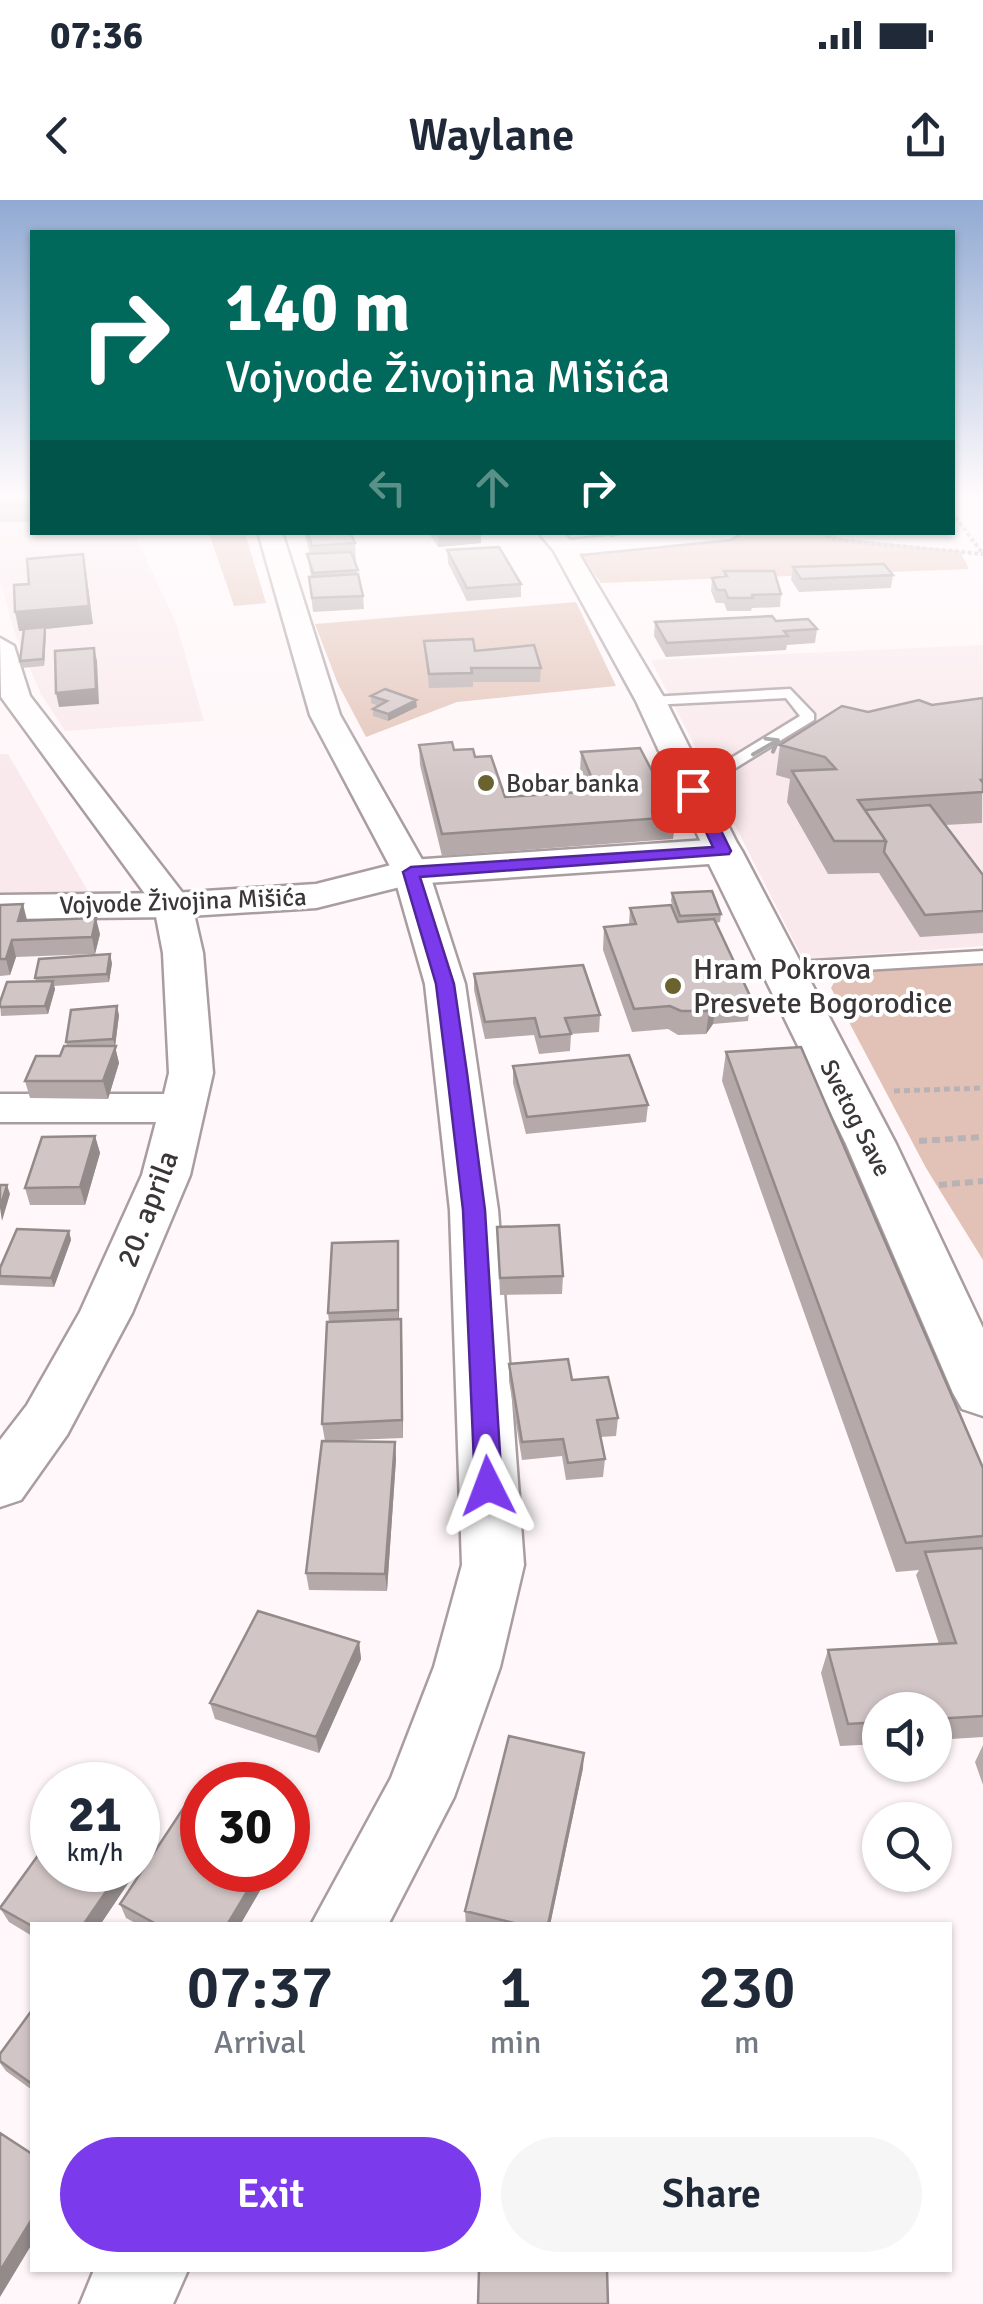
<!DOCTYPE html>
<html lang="en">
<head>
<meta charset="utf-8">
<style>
	:root { --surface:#fff; --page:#f6f6f7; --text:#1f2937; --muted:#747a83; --accent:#7c3aed }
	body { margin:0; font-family:Signika,sans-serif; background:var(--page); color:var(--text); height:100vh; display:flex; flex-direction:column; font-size:38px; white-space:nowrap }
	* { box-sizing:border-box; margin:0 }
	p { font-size:32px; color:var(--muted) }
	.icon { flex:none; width:55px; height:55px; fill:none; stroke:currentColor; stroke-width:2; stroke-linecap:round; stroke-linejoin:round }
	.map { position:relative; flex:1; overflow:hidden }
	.side { position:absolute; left:30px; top:1722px; width:922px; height:350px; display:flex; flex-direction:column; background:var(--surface); border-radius:0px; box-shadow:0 2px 8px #0004 }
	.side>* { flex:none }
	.top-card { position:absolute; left:30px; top:30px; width:925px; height:305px; border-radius:0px; box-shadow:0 2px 8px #0004; background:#00695c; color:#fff; overflow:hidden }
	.controls { position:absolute; left:862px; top:1492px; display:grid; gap:20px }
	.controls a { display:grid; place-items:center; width:90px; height:90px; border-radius:50%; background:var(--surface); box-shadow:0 2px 8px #0004; font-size:50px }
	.speed { position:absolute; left:30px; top:1562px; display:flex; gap:20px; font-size:50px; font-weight:700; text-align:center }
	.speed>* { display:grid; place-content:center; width:130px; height:130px; border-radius:50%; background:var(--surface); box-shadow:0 2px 8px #0004; line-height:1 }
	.speed small { font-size:25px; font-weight:400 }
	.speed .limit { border:15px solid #d22; background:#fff; color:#111 }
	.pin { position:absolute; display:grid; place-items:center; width:85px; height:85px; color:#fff; margin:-42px; border-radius:20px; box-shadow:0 5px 15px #0006 }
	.me { position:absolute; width:110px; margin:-55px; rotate:357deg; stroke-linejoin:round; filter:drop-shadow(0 0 8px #0008) }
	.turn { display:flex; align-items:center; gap:35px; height:210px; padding:0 30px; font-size:45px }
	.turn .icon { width:130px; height:130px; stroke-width:2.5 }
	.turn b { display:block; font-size:70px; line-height:85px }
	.lanes { display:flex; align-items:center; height:95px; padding:0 30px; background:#0003; justify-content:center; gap:50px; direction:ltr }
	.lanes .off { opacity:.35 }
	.eta { display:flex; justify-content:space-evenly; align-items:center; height:170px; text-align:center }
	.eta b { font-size:60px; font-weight:600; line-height:70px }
	.action { display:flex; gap:20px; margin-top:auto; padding:20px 30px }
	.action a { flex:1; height:115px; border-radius:60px; background:var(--accent); color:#fff; font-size:40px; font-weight:600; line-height:115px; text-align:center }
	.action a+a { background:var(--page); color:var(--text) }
	.status { display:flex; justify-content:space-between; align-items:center; height:70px; padding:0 50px; background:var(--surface); direction:ltr }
	.status svg { height:28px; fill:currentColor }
	header { display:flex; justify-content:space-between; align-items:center; height:130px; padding:0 30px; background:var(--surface); font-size:45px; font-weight:600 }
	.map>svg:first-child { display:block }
	.built { fill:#f9e8ec }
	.green { fill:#e2c2b6 }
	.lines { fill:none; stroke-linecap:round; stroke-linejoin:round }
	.lane-casing { stroke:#a99da0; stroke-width:5 }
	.street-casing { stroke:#a99da0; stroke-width:5 }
	.secondary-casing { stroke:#a99da0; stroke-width:5 }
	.path-far2 { stroke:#b9b2b4; stroke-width:4; stroke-dasharray:4 2.5; stroke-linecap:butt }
	.path-far1 { stroke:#b9b2b4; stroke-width:5; stroke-dasharray:6 4; stroke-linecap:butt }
	.path { stroke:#b9b2b4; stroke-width:6; stroke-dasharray:8 5; stroke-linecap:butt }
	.lane { fill:#fff; fill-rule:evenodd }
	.street { fill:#fff; fill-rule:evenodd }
	.secondary { fill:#fff; fill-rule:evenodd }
	.wall { fill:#b5a9a9 }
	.shaded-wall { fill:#938a8a }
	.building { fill:#d2c5c5; stroke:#938a8a; stroke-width:2.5 }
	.oneway { stroke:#9d9a9b }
	.route { fill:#7c3aed; stroke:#51269a; stroke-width:2.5 }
	.poi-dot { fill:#6a632f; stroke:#fff; stroke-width:4 }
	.labels { text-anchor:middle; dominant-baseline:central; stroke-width:8; stroke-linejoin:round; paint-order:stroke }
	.far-poi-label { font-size:25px; fill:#3b3637; stroke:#fff; text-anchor:start }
	.far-street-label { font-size:25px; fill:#3b3637; stroke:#fff }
	.poi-label { font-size:30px; fill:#3b3637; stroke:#fff; text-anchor:start }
	.street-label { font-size:30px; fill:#3b3637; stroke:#fff }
</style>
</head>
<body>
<div class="status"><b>07:36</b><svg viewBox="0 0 49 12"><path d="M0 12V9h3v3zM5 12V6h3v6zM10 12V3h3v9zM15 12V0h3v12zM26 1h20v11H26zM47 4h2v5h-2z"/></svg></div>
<header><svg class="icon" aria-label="back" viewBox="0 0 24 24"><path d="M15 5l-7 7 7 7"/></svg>Waylane<svg class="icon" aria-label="share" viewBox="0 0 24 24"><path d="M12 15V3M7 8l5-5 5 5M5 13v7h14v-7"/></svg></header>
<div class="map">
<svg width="983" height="2104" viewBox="0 0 983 2104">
	<rect width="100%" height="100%" fill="#fff7f9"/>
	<path class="built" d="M0 299H32V332L134 333 176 423 204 521 65 531 41 494 15 434 0 380Z
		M983 445V746L803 759 651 460Z
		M0 554H8L89 693 81 698H0Z"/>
	<path class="green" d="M827 332 840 338 960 351 969 369 601 383 582 356 594 348 772 333Z
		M209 333H245L266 403 234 406Z
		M576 402 616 486 457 502 366 537 338 484 315 424Z
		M983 760V1060L926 968 831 788 836 779 871 769Z"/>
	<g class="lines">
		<g class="lane-casing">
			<path id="lane" d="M790 489 814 514V520L693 594 685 589 687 585 800 516 786 498 651 505 644 501 651 497Z
				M983 751V763L779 775 769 769 779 763Z"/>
		</g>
		<g class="street-casing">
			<path id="street" d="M258 332H282L340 515 429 672 465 784 498 1010 524 1365 500 1467 454 1597 388 1725H311L391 1578 434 1467 462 1365 450 1010 425 784 393 672 310 515Z
				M538 332H563L570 340 650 332H741L730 339 579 354 666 501 741 651 735 658H711L705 651 636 501 554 351Z
				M0 438 14 446 30 496 192 705 203 753 213 873 190 975 132 1113 67 1235 21 1300 0 1307V1240L27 1205 80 1112 142 975 156 922H0V894H164L169 873 163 753 154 706 1 497Z
				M94 2070H188L173 2104H80Z"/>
		</g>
		<g class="secondary-casing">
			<path id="secondary" d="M723 639 737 643 742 651 896 944 983 1128V1216L962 1209 953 1193 846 944 709 664 412 684 316 708 173 717 0 719V695L173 693 316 684 411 660Z"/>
		</g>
		<path class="path-far2" d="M952 312 983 354
			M821 332 834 340 983 354"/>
		<path class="path-far1" d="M894 891 983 888"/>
		<path class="path" d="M919 941 983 937
			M939 985 983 981"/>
		<use href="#lane" class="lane"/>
		<use href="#street" class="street"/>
		<use href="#secondary" class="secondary"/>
	</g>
	<path class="wall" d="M0 299H32V322H0Z
		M304 332H350L355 343 356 361H354L363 396 364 409 313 412 309 377 311 376 307 354H310Z
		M428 332H481V343L438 347Z
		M826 332H875V334L830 335Z
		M447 350 521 384V397L467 401 448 363Z
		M793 367 893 375 891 388 799 392 791 380Z
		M724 371 781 394 780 407 752 408 751 411H727L724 403H716L711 391 712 378 724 376Z
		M86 372 93 424 45 429 46 434 44 466 21 468 20 461 24 431H19L29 384Z
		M776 421 817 429 815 443 787 445 786 450 666 457 654 436 655 422Z
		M424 441 475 451 541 468 540 482H473V487L429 488Z
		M371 496 417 507 388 521 373 516V509L379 506 371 503Z
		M983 498 982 623 945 625 983 675V733L920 737 879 673 828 674 787 602 790 579 776 575 780 545 868 512Z
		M419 545 454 550 475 557 505 597 587 591 580 573 581 552 676 617 673 639 442 656 420 565Z
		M672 693 721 714 720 722 716 723 751 798 748 821 713 824 706 834 678 835 668 829 632 832 603 750 604 727 629 725 630 708 678 722 671 701Z
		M0 705 27 720 100 734 95 754 16 757 10 775 0 776Z
		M112 763 109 782 54 786 55 789 48 814 1 816 0 802 36 781 35 778Z
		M474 774 600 815 599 832 571 834 570 851 539 854 534 835 485 839 474 790Z
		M119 815 115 846 119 863 108 899 30 898 25 881 60 856 67 846 66 842Z
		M726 852 983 1268V1537L935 1540V1510H880V1544L840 1546 821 1473 828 1450 939 1444 916 1375 919 1370 896 1372 722 881Z
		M513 866 648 905 646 922 526 934 513 883Z
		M95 936 100 953 85 1005H30L25 988Z
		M497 1027 563 1076 562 1094 500 1095Z
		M69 1031 71 1040 54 1087 0 1085V1068Z
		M398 1041 399 1119 402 1136 403 1238 325 1241 322 1224 329 1122 328 1113Z
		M509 1164 572 1180 618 1218 616 1236 600 1237 605 1259 603 1277 566 1280 562 1256 522 1260 509 1181Z
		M395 1242 396 1259 387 1391 309 1390 306 1373Z
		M359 1442 361 1459 319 1553 215 1519 210 1503Z
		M983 1545V1585L975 1562Z
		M583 1568 550 1725H466L465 1711Z
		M137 1670 100 1725H32V1736L9 1722 0 1708Z
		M202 1670H272L240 1725H139L126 1718 120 1704Z
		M32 1810V1890L6 1871 0 1863V1854Z"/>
	<path class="shaded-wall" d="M461 332H481V343L438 347V334Z
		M610 332H640L610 337Z
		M83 354 93 424 45 429 46 434 44 466 43 459 45 429 19 431 15 412Z
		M94 448 97 461 99 504 59 507 56 493Z
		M416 500 417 507 388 521V514Z
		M23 704 27 720 18 721Z
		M96 718 100 734 95 754 92 737Z
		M12 740 16 757 10 775 6 759Z
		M110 754 112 763 109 782 107 774Z
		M53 781 55 789 48 814 45 806Z
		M716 801 713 824 706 834 709 811Z
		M117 806 119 815 115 847 119 863 108 899 103 881 115 847 113 839Z
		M95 936 100 953 85 1005 80 987Z
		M7 985 10 994 2 1021 0 1008Z
		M69 1031 71 1040 54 1087 51 1078Z
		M398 1041 399 1058V1128L398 1110Z
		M401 1119 402 1136 403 1238 402 1220Z
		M395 1242 396 1259 387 1391 385 1374Z
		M359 1442 361 1459 319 1553 316 1537Z
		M584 1553 583 1568 550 1725H548Z
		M139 1643 145 1657 138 1669V1645Z
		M121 1670H137L100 1725H83Z
		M260 1670H272L240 1725H227Z
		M32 2019V2044L0 2097V2071Z"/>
	<path class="building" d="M0 299H32V305H0Z
		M308 332H350L355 343 312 346Z
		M499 347 521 384 467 388 447 350Z
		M351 352 358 370 313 373 307 354Z
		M83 354 89 406 15 412 14 385 29 384 27 359Z
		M884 364 893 375 801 379 793 367Z
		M724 371H774L781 394 752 395 753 398H728L725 390H717L712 378 727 376Z
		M358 374 363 396 312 398 309 377Z
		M772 416 776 421 808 419 817 429 784 431 788 436 667 443 655 422Z
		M45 427 43 459 20 461 24 429Z
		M473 439 475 451 534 445 541 468H471L472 473 429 474 424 441Z
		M94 448 96 489 56 493 55 451Z
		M385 489 416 500 388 514 373 509 387 501 371 496Z
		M983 498V580H981L983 583V592L858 600 886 641H834L792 571 836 569 825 557 780 545 842 506 868 512 919 500 932 505Z
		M452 542 454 550 473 549 475 557 491 556 505 597 597 591 581 552 640 548 676 617 442 634 419 545Z
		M930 605 983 675V711L925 715 884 652 886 641 865 610Z
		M712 691 721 714 680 716 672 693Z
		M23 704 18 721 96 718 92 737 12 740 6 759H0V705Z
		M671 705 678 722 714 719 751 798 716 801 709 811H681L670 806 634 809 604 727 636 724 630 708Z
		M110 754 107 774 35 778 39 759Z
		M583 765 600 815 565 818 571 834 540 837 535 818 485 822 474 774Z
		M53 781 45 806 0 807V802L7 782Z
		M117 806 113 839 66 842 71 810Z
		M64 846H116L103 881H25L36 856H60Z
		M801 847 983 1268V1336L906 1343 726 852Z
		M629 855 648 905 527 917 513 866Z
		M95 936 80 987 25 988 42 937Z
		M0 985H7L0 1008Z
		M559 1025 563 1076 500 1078 497 1027Z
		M17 1029 69 1031 51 1078 0 1076V1068Z
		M398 1041V1110L328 1113 332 1043Z
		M401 1119 402 1220 322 1224 327 1122Z
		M568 1159 572 1180 608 1177 618 1218 597 1220 605 1259 568 1263 563 1239 522 1242 509 1164Z
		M322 1241 395 1242 385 1374 306 1373Z
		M983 1348V1516L935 1519V1510H880V1522L848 1524 828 1450 956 1443 925 1352Z
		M258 1411 359 1442 316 1537 210 1503Z
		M509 1536 584 1553 548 1725H522L465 1711Z
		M198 1586 202 1588V1670H260L227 1725H158L120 1704Z
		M52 1636V1670H121L83 1725 32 1726 0 1708Z
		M32 1810V1884L0 1861V1854Z
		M0 1933 32 1954V2019L0 2071Z
		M479 2070H607L608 2104H478Z"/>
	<defs><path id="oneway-shaft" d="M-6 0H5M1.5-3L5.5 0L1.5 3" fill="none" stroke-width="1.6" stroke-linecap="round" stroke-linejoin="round" transform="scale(2.5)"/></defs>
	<use class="oneway" href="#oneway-shaft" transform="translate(766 547) rotate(-30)"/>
	<linearGradient id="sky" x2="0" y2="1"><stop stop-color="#91aad3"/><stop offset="0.5" stop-color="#fffbfc"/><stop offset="1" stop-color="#fffbfc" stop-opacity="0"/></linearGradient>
	<rect width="983" height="593" fill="url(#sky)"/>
	<path class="route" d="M693 585 701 590 731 651 729 654 420 677 454 784 467 873 485 1010 502 1286 488 1297 475 1286 463 1010 447 873 436 784 403 672 411 667 713 647 686 590Z"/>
	<g class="poi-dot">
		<circle cx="486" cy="583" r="10"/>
		<circle cx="673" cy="786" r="10"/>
	</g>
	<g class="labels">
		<g class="far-poi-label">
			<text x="506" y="583">Bobar banka</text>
		</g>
		<g class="far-street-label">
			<text transform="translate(183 701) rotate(-2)">Vojvode Živojina Mišića</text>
			<text transform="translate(856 918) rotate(63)">Svetog Save</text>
		</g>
		<g class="poi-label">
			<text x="693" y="769">Hram Pokrova<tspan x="693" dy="34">Presvete Bogorodice</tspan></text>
		</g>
		<g class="street-label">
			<text transform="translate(148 1009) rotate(-69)">20. aprila</text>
		</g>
	</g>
</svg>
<div class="controls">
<a><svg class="icon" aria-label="sound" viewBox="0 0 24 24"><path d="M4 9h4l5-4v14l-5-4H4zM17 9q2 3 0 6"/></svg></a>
<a><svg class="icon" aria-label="search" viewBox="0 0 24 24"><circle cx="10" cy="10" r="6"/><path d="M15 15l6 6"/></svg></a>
</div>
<div class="speed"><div>21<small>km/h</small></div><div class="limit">30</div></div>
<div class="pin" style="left:693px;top:590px;background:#d93025"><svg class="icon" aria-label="arrive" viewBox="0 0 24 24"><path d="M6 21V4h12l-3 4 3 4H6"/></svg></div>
<svg class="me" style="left:488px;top:1286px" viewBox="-20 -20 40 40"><path d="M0-17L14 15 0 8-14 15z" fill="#7c3aed" stroke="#fff" stroke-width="4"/></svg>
<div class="top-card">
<div class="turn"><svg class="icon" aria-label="right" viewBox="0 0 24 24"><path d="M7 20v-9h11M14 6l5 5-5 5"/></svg><div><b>140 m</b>Vojvode Živojina Mišića</div></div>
<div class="lanes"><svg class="icon off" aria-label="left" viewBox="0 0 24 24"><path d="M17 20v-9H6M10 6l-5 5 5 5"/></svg><svg class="icon off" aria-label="ahead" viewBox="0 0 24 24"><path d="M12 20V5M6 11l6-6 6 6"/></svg><svg class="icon" aria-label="right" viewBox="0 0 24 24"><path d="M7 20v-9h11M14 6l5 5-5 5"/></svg></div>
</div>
<section class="side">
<div class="eta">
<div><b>07:37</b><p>Arrival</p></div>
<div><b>1</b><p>min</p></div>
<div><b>230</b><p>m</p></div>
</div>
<div class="action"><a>Exit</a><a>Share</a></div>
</section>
</div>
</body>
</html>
